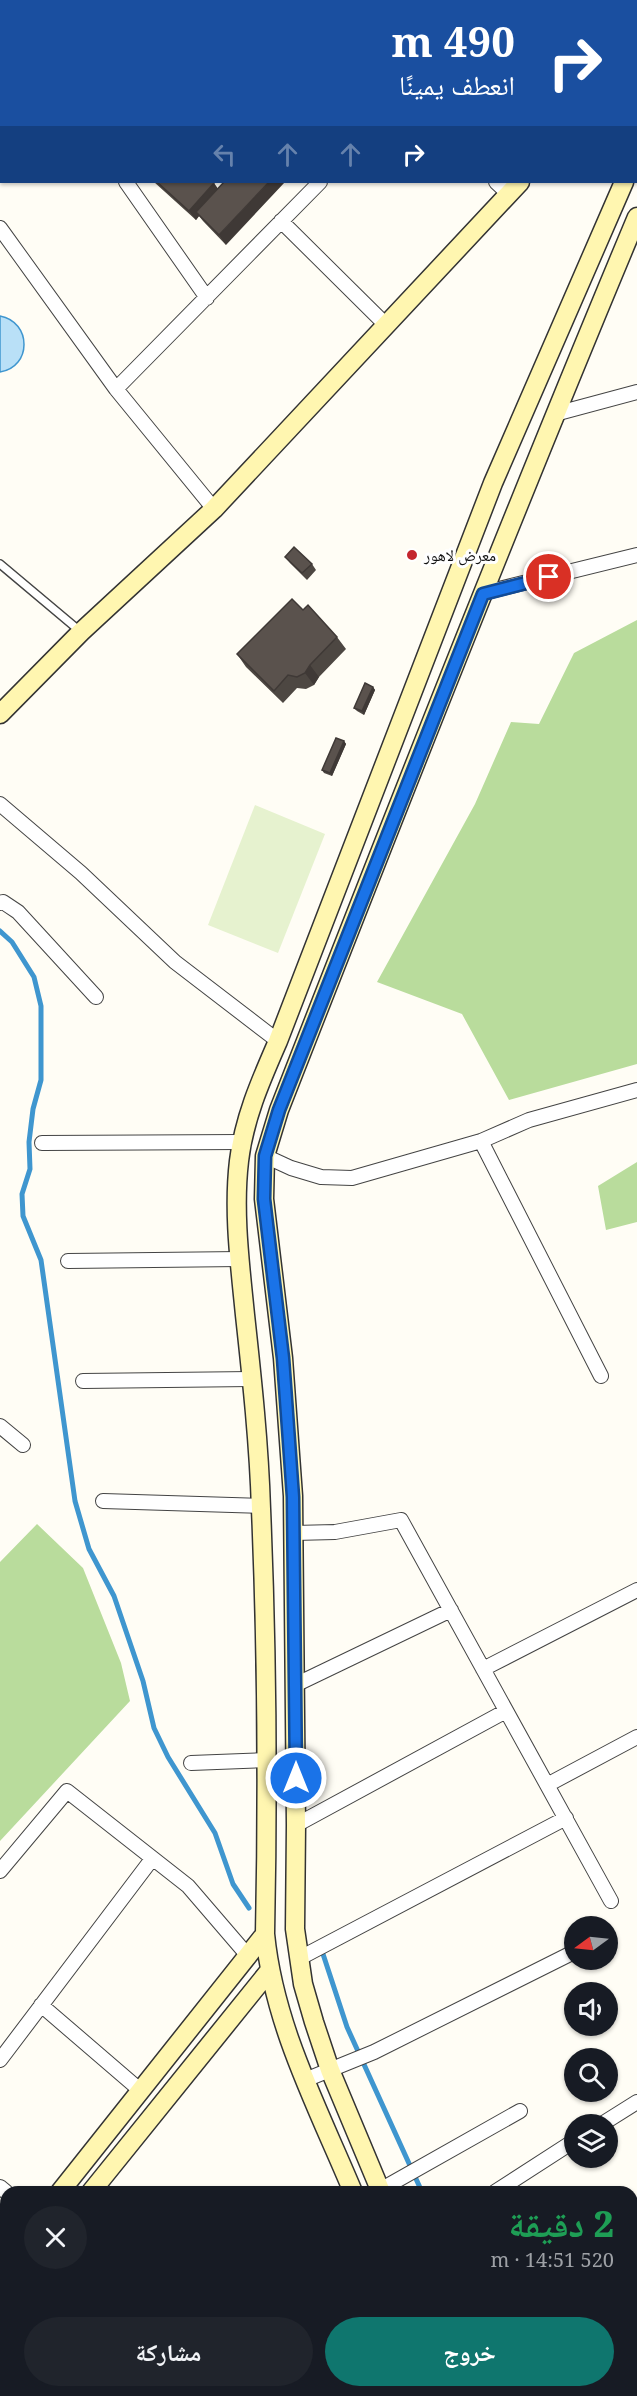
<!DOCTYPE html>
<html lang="ar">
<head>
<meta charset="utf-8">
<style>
	:root { --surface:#171b24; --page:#20242c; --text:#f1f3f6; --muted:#9ea1a6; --accent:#0f766e }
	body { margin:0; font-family:"Noto Serif","Noto Naskh Arabic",serif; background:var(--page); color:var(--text); direction:rtl; height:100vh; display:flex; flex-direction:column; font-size:22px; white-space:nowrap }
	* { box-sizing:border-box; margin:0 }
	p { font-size:20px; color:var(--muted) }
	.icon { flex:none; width:33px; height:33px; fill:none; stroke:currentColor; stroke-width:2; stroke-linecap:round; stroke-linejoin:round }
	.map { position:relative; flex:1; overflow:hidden; direction:ltr }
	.drawer { position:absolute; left:0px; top:2186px; width:638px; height:212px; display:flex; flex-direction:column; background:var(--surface); border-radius:18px 18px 0 0; box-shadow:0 2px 4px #0004; direction:rtl }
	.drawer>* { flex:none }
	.top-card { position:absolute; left:0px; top:0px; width:638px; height:183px; box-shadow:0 2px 4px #0004; direction:rtl; background:#1a4fa0; color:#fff; overflow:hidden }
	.needle { width:39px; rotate:255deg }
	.controls { position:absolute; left:564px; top:1916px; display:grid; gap:12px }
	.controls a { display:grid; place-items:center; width:54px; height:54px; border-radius:50%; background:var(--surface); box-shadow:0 2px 4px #0004; font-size:30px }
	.pin { position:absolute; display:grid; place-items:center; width:51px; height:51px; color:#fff; margin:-26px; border:3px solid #fff; border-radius:50%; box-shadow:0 2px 6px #0007 }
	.me { position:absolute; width:66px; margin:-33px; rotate:0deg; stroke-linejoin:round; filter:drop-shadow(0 0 4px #0008) }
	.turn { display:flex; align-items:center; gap:21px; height:126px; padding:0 24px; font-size:27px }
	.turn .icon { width:78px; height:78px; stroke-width:2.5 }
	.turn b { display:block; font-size:42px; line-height:51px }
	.lanes { display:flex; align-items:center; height:57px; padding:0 24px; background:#0003; justify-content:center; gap:30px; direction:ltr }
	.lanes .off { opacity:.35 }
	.round { display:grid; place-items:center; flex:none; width:63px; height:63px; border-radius:32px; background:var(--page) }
	.head { display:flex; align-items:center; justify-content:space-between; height:102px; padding:0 24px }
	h1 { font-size:36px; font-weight:800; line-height:45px; color:#1e9e55 }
	.button { display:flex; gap:12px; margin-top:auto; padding:12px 24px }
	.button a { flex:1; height:69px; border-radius:36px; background:var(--accent); color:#fff; font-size:24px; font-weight:800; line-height:69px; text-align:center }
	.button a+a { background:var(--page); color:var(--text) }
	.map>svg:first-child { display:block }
	.forest { fill:#b9dc9c }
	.pitch { fill:#e6f2cf }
	.water { fill:#b9e0f7; stroke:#3f96cf; stroke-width:1.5 }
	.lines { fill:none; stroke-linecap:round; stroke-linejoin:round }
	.stream { stroke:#3f96cf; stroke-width:5 }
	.lane-casing { stroke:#444; stroke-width:10 }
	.street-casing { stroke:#444; stroke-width:16 }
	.secondary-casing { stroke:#333; stroke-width:21 }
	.lane { stroke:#fff; stroke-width:7 }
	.street { stroke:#fff; stroke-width:14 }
	.secondary { stroke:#fff6b0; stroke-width:18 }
	.wall { fill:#4d4742 }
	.shaded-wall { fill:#3f3936 }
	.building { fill:#5a524d; stroke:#3f3936; stroke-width:1.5 }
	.route-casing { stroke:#114b97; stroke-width:15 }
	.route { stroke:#1a73e8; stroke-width:10 }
	.poi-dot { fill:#c4262e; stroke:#fff; stroke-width:2 }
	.labels { text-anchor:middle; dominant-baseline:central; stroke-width:6; stroke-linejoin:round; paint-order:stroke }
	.poi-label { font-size:16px; fill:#111; stroke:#fff; text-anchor:start }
</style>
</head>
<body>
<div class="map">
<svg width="637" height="2396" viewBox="0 0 637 2396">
	<rect width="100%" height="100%" fill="#fffdf5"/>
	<path class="forest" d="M637 620V1064L509 1100 462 1014 377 982 475 804 511 722 539 724 574 653Z
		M637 1162V1222L606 1230 598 1186Z
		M37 1524 83 1568 121 1663 130 1701 0 1841V1562Z
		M637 2254V2331L632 2324V2257Z"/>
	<path class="pitch" d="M255 805 325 834 278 953 208 925Z"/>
	<path class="water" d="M0 316C32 322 32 367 0 372Z"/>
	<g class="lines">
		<path class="stream" d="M0 931 12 942 34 977 41 1006V1080L33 1109 29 1142 30 1169 22 1194 23 1216 41 1260 75 1501 89 1549 114 1596 143 1681 154 1728 168 1757 215 1833 233 1884 249 1908
			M323 1954 347 2027 422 2192"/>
		<g class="lane-casing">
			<path id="lane" d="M0 564 81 632"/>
		</g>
		<g class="street-casing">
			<path id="street" d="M327 0 328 2
				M507 0 509 2
				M10 2 13 0
				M301 2 304 0
				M0 8 2 7
				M126 182 207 298
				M496 182 509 194
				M281 221 387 326
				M0 228 116 389 214 509
				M116 389 320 182
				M555 414 637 392
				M483 593 637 555
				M0 804 81 873 175 962 278 1041
				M0 903 3 902 18 912 96 997
				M481 1141 601 1376
				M42 1143 242 1142
				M265 1156 291 1168 321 1177 352 1178 481 1141 529 1120 637 1090
				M68 1261 240 1259
				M83 1381 251 1379
				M0 1426 23 1445
				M103 1501 261 1506
				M294 1533 335 1532 401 1520 611 1901
				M483 1669 637 1590
				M295 1685 451 1610
				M191 1763 268 1760
				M547 1785 637 1737
				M296 1825 506 1711
				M0 1871 67 1791 188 1886 249 1957
				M298 1959 566 1818
				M41 2005 141 2091
				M0 2060 152 1859
				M305 2080 374 2052 574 1952
				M602 2124 637 2102
				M0 2187 6 2192
				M380 2190 520 2111
				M495 2192 574 2141
				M632 2354 637 2356
				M113 2391 116 2396
				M219 2396 229 2391
				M508 2396 518 2391"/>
		</g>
		<g class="secondary-casing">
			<path id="secondary" d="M636 45 637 43
				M636 73 637 72
				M636 112 637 113
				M636 149 637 146
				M0 714 81 632 214 509 520 182
				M60 2192 265 1934
				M91 2192 270 1970
				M353 2192C318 2108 274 2026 265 1934 268 1792 267 1651 261 1509 259 1444 252 1379 245 1315 240 1264 233 1212 239 1161 244 1118 261 1080 278 1041L493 483 624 182
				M381 2192 330 2070 314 2022 303 1984 295 1929 296 1825 293 1496 283 1358 264 1199 265 1156 279 1110C396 811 513 513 637 217
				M0 2263 6 2256
				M0 2305 6 2298
				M441 2391 443 2396
				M468 2391 470 2396"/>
		</g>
		<use href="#lane" class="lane"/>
		<use href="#street" class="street"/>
		<use href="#secondary" class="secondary"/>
	</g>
	<path class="wall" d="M154 182H212L217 188 226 245 203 221 199 216 196 220Z
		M285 557 312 564 316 570 307 580 290 563Z
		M303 610 337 637 346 649 319 677 314 685 306 689 297 688 283 703 246 667 237 654Z
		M373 687 375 690 364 715 357 711 354 708Z
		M344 741 346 744 332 776 324 773 322 770Z"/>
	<path class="shaded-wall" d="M269 182H285L226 245 219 235Z
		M214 183 221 193 196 212 199 216 196 220 189 211Z
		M310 665 319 677 314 685 305 673Z
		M373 687 375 690 364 715 362 711Z
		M344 741 346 744 332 776 330 773Z"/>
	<path class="building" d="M157 182H212L214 183 189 211Z
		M224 182H269L219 235 196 212Z
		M294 547 312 564 302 573 285 557Z
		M292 599 303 610 308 605 337 637 310 665 305 673 297 677 288 675 274 691 237 654Z
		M365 683 373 687 362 711 354 708Z
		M336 738 344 741 330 773 322 770Z
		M6 2382V2391H28L31 2396H0V2385Z"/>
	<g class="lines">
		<g class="route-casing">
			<path id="route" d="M296 1778 293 1497 283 1358 264 1199 265 1156 279 1110 483 594 549 577"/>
		</g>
		<use href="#route" class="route"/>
	</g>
	<circle class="poi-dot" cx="412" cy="555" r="6"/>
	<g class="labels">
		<g class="poi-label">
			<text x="424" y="555">معرض لاهور</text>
		</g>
	</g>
</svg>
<div class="controls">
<a><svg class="needle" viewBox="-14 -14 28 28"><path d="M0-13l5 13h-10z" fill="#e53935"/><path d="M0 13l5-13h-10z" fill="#9ea1a6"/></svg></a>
<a><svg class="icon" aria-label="sound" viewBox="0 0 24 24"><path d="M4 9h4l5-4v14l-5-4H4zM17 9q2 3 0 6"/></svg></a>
<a><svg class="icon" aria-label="search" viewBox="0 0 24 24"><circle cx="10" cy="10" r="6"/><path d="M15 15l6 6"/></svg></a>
<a><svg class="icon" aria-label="layers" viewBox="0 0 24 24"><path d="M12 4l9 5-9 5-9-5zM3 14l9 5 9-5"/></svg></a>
</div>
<div class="pin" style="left:549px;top:577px;background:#d93025"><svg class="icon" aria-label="arrive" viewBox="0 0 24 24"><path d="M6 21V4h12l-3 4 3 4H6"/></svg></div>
<svg class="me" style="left:296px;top:1778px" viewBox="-20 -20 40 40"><circle r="17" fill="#1a73e8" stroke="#fff" stroke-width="3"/><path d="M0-11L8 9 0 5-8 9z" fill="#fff"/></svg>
<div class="top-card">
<div class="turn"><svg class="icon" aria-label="right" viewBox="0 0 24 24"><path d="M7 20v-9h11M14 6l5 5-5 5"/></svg><div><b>490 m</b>انعطف يمينًا</div></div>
<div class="lanes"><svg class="icon off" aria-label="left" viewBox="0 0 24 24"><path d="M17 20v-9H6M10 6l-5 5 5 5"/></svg><svg class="icon off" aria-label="ahead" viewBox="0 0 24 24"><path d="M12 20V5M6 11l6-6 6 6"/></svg><svg class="icon off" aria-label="ahead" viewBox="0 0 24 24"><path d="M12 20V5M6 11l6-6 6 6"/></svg><svg class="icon" aria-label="right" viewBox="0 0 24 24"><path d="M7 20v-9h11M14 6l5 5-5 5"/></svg></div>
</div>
<section class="drawer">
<div class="head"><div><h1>2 دقيقة</h1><p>520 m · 14:51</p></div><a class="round"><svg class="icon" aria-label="close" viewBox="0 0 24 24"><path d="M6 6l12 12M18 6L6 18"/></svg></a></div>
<div class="button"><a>خروج</a><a>مشاركة</a></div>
</section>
</div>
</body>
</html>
